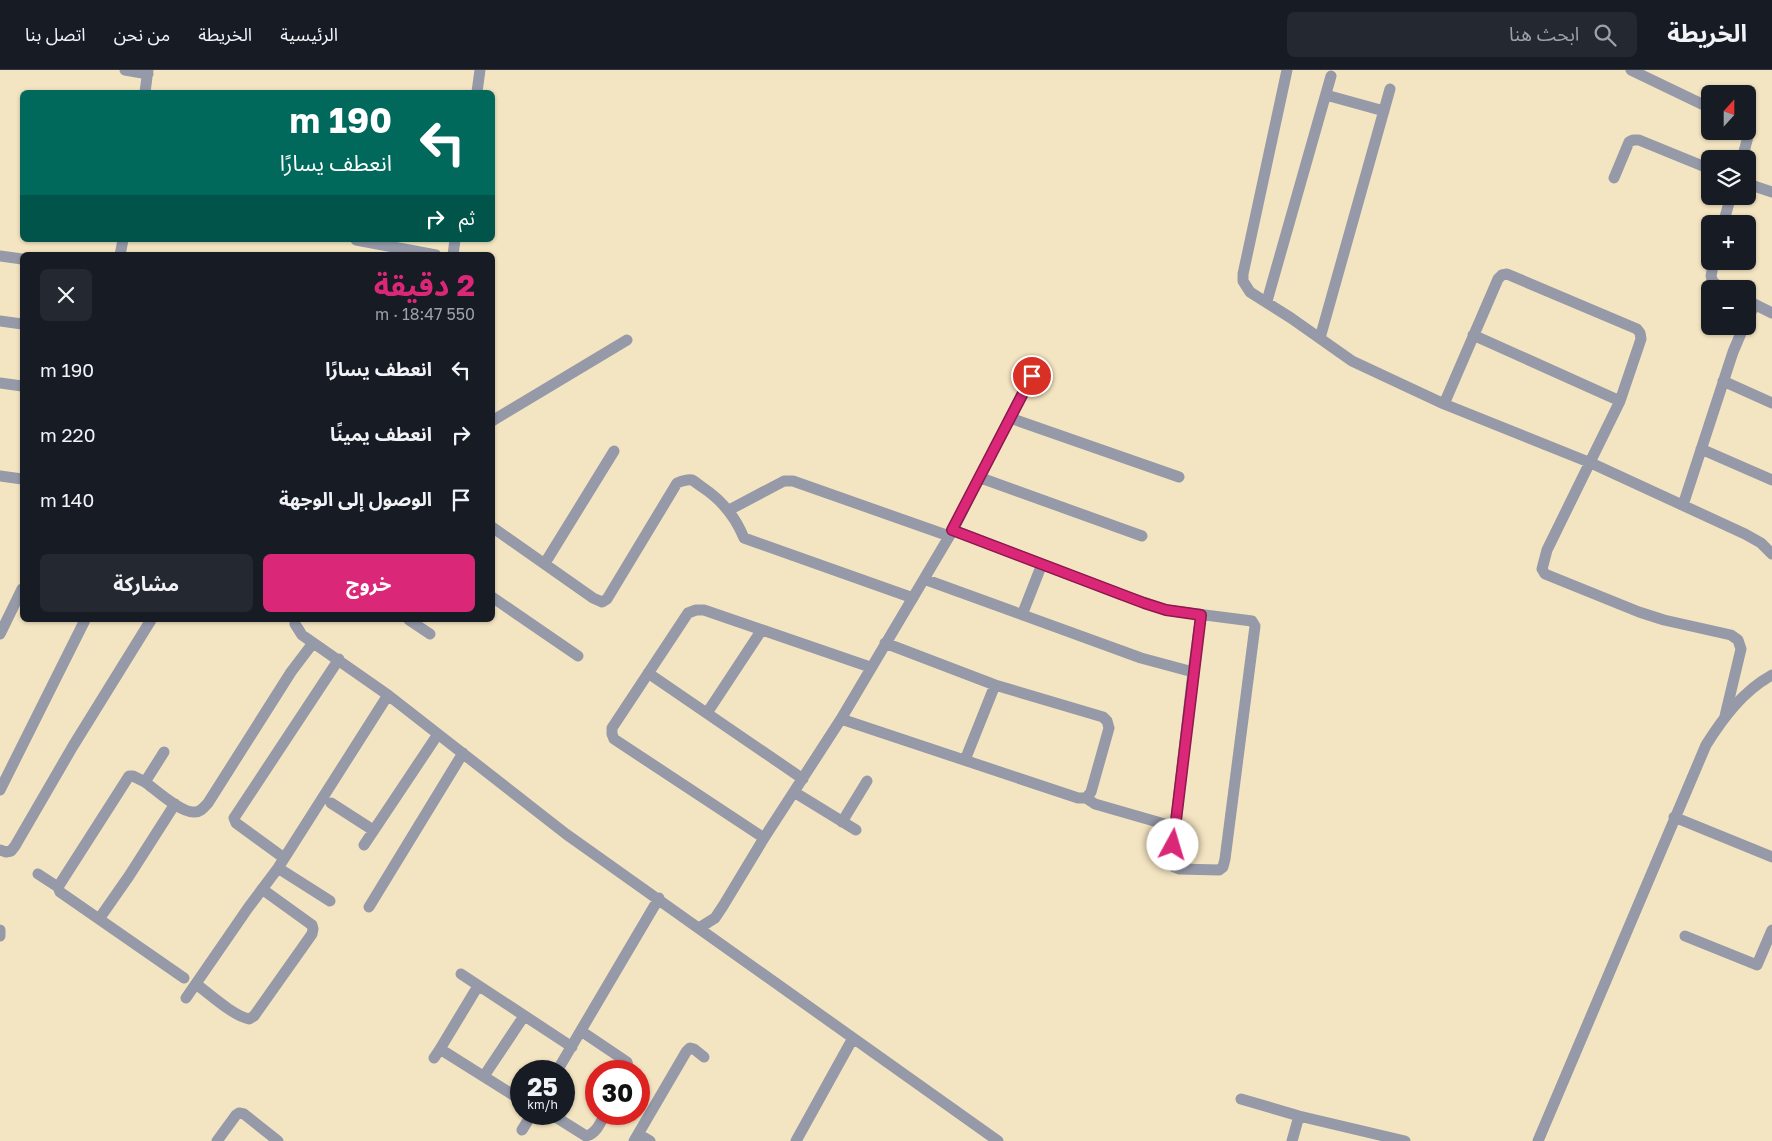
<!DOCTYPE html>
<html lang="ar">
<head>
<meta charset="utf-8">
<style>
	:root { --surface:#171b24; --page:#242831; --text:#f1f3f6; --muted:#9ea1a6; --line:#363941; --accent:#db2777 }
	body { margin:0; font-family:"Golos Text","Noto Sans Arabic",sans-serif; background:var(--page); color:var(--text); direction:rtl; height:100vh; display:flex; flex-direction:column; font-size:19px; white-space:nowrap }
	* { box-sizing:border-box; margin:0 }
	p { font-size:16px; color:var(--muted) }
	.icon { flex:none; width:28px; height:28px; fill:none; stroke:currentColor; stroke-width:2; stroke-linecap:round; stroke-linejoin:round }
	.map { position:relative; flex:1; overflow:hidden; direction:ltr }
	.details { position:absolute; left:20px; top:182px; width:475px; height:370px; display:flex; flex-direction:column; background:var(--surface); border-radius:8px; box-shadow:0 1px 4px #0004; direction:rtl }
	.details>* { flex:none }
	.top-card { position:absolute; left:20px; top:20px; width:475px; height:152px; border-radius:8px; box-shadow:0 1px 4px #0004; direction:rtl; background:#00695c; color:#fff; overflow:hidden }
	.needle { width:32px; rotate:21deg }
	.tools { position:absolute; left:1701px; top:15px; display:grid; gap:10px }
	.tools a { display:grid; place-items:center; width:55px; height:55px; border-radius:8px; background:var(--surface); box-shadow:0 1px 4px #0004; font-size:25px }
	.speed { position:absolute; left:510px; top:990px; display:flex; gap:10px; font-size:25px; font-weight:700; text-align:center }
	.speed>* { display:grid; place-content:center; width:65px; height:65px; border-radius:50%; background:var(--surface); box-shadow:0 1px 4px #0004; line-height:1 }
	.speed small { font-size:12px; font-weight:400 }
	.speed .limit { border:8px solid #d22; background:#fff; color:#111 }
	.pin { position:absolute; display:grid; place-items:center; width:42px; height:42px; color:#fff; margin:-21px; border:2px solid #fff; border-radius:50%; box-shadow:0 1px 5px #0007 }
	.me { position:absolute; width:55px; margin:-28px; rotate:6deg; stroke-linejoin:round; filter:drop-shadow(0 0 4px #0008) }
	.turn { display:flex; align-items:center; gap:18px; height:105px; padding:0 20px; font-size:22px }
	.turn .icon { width:65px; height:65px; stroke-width:2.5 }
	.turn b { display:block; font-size:35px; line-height:42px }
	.then { display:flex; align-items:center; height:48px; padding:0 20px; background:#0003; gap:10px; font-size:19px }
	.round { display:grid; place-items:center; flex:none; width:52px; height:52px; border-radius:8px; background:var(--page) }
	.overview { display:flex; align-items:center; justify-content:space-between; height:85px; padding:0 20px }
	h1 { font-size:30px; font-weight:700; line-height:38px; color:var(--accent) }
	.action { display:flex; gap:10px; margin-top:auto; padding:10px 20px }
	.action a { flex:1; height:58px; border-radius:8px; background:var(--accent); color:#fff; font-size:20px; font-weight:700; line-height:58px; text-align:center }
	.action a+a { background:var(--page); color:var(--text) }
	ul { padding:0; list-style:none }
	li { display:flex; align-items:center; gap:15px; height:65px; padding:0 20px }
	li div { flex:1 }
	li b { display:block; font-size:19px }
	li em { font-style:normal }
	header { display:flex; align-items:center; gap:30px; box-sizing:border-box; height:70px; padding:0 25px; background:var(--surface); border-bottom:1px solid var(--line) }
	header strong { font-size:24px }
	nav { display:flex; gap:28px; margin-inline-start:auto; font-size:18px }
	.search { width:350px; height:45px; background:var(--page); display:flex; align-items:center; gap:12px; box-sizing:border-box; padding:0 18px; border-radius:8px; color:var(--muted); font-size:19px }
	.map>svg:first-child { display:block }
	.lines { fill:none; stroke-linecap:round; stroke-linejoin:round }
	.minor { stroke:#9699a7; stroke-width:11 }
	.route-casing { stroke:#8e194d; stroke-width:12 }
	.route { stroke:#db2777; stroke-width:9 }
</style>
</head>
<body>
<header>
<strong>الخريطة</strong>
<div class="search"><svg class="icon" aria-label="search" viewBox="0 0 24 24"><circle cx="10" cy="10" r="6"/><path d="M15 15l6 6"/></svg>ابحث هنا</div>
<nav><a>الرئيسية</a><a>الخريطة</a><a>من نحن</a><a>اتصل بنا</a></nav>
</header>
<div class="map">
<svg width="1772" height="1071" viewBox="0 0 1772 1071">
	<rect width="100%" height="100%" fill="#f4e5c2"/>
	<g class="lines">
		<path class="minor" d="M125 0 148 4
			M1287 0 1243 204V211L1250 222 1291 248 1352 291 1444 334 1591 393 1745 464 1761 473 1772 484
			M1631 0 1710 38
			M145 22 148 0
			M477 22 480 0
			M1326 25 1384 41
			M1742 89 1749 63 1748 58
			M1614 108 1629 72 1633 70H1639L1710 99
			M1748 114 1772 122
			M1723 154 1731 126
			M356 170 436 185
			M120 185 123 170
			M453 185 455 170
			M0 186 22 189
			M1714 191 1711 206 1713 212 1723 219
			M1267 231 1331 6
			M1748 231 1772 243
			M1748 249 1754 235
			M0 251 22 254
			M1473 265 1620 331
			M1320 268 1390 19
			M1723 311 1772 333
			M0 313 22 316
			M1444 334 1498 209 1502 205 1507 204 1637 259 1640 263 1641 269 1620 331 1547 480 1542 499 1545 504 1639 542 1664 550 1731 565 1738 570 1741 579 1725 646
			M1010 348 1179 407
			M492 351 627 270
			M1701 379 1772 410
			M0 406 22 409
			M981 408 1142 466
			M1683 435 1733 282 1744 256
			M729 440 784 411H793L949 466
			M492 457 593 528 602 532 607 529 677 413C682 411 687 409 692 410 696 412 699 415 702 417 722 430 735 446 744 468L913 528
			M953 460 1122 525 1166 540 1252 551 1255 556 1225 789 1223 797 1219 800 1179 799 1174 797 1171 793 1193 602 1201 545
			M545 493 614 381
			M924 509 1141 588 1193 602
			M492 527 578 586
			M1022 545 1042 494
			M295 550V554L302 565 388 625 566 764 998 1071
			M409 550 430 564
			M0 564 22 519
			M648 603 803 709
			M707 643 761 561
			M841 649 1078 728H1086L1091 722 1109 658 1107 651 1103 647 995 615 885 573
			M164 682 145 712C156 720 182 744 195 742 201 742 204 737 208 733L291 602 313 573
			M965 690 995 615
			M145 712 133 706H129L58 817 60 822 184 908
			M0 720 85 550
			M794 722 856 760
			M1086 728 1095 734 1175 757
			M331 733 373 760
			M1674 747 1772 787
			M842 752 867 711
			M764 768 614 669 612 664V658L688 543 696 540H704L870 597
			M364 775 438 664
			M0 780 6 782 11 781 15 776 73 676 151 550
			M284 788 236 753 234 748 339 589
			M278 798 330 831
			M38 804 58 817
			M369 837 463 683
			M99 849 129 806 175 734
			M699 858 715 848 723 836 764 768 841 649 953 460 1031 306
			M0 860V866
			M1685 866 1757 895 1772 860
			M461 904 572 977
			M196 914C211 925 232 945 249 949L254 946 312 864 313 859 312 855 262 819
			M186 928 248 838 278 798 388 625
			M581 961 627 992 629 1001
			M440 979 478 916
			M434 988 440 979 521 1030
			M557 1001 659 828
			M484 1006 524 946
			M1241 1029 1299 1046 1405 1071
			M551 1044 586 1066C596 1064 601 1052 605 1044
			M522 1060 532 1044
			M638 1064 650 1071
			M217 1071 236 1045 239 1043 244 1044 278 1071
			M634 1071 686 982 690 978 694 979 704 987
			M796 1071 853 968
			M1292 1071 1299 1046
			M1538 1071 1706 675C1723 648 1743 621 1772 605"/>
	</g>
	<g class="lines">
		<g class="route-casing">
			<path id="route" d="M1032 306 952 460 1144 533 1166 540 1201 545 1173 775"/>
		</g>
		<use href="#route" class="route"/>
	</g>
</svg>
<div class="tools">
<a><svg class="needle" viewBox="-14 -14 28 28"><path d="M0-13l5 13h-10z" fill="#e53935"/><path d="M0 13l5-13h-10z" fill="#9ea1a6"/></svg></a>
<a><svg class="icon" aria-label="layers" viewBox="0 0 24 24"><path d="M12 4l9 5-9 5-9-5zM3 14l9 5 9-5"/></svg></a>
<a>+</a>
<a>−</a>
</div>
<div class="speed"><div>25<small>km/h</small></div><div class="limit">30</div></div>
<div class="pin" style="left:1032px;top:306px;background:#d93025"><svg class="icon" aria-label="arrive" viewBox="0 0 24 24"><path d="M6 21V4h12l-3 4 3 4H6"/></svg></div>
<svg class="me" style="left:1173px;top:775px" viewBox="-20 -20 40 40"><circle r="19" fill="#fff"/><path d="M0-13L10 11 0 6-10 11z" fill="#db2777"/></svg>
<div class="top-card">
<div class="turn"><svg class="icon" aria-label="left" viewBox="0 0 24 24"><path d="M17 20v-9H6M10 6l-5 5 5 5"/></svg><div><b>190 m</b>انعطف يسارًا</div></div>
<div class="then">ثم<svg class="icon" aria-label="right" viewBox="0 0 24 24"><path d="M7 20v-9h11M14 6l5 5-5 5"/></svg></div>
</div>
<section class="details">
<div class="overview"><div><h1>2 دقيقة</h1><p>550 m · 18:47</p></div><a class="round"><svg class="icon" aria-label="close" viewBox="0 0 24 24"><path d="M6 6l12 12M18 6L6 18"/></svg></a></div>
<ul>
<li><svg class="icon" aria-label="left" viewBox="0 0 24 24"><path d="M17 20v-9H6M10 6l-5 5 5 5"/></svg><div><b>انعطف يسارًا</b></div><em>190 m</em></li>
<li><svg class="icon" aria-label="right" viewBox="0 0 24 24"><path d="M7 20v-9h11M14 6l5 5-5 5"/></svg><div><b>انعطف يمينًا</b></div><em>220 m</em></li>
<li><svg class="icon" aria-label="arrive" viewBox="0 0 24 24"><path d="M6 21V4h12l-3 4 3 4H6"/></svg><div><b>الوصول إلى الوجهة</b></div><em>140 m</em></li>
</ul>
<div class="action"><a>خروج</a><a>مشاركة</a></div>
</section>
</div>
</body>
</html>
